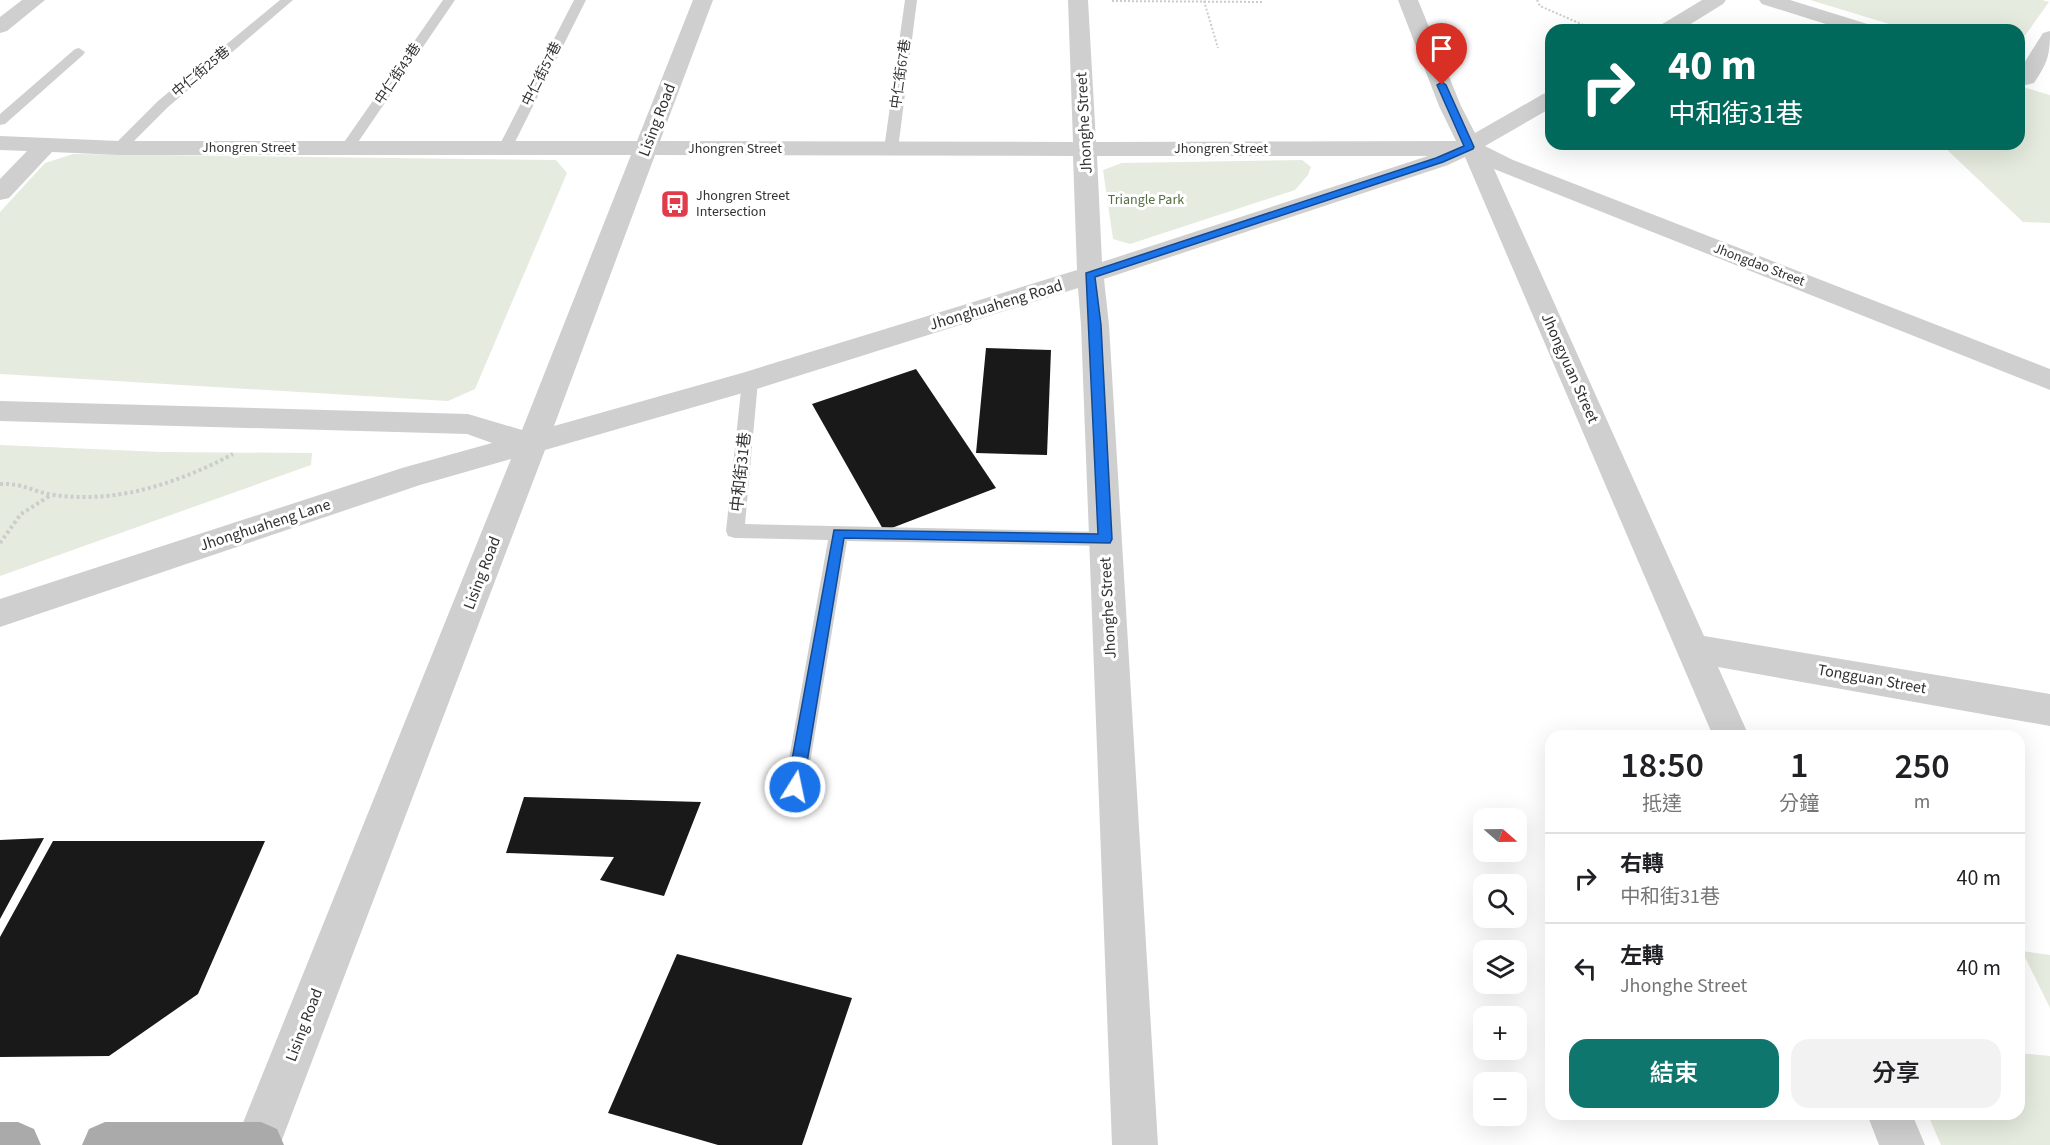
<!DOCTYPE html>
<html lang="zh-TW">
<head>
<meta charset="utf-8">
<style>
	:root { --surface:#fff; --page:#f2f2f2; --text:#202124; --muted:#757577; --line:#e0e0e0; --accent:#0f766e }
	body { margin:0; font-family:"Source Sans 3","Noto Sans TC",sans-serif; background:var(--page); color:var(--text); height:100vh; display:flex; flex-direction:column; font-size:22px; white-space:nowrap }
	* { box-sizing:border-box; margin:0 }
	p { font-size:20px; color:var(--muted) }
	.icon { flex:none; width:33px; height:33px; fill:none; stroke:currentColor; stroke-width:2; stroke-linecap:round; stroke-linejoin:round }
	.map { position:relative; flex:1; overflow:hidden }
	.panel { position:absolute; left:1545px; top:730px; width:480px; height:390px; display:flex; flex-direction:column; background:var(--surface); border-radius:18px; box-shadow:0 6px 24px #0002 }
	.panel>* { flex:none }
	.guide { position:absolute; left:1545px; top:24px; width:480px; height:126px; border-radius:18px; box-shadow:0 6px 24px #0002; background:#00695c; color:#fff; overflow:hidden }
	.needle { width:39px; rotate:110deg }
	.tools { position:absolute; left:1473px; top:808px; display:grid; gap:12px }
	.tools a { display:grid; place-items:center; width:54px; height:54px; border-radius:12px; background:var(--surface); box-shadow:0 6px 24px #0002; font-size:30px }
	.pin { position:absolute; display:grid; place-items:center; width:51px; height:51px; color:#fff; margin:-62px -26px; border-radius:50% 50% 50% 0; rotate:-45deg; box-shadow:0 0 6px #0007 }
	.pin .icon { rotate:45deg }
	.me { position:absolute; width:66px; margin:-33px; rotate:10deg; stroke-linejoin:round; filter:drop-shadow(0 0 4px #0008) }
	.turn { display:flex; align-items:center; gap:21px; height:126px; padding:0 24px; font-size:27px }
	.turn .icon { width:78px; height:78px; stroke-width:2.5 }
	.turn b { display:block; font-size:42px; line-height:51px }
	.eta { display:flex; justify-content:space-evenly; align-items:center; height:102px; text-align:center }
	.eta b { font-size:36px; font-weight:600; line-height:42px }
	.action { display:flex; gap:12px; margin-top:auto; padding:12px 24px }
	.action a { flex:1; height:69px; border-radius:18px; background:var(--accent); color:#fff; font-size:24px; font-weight:600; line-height:69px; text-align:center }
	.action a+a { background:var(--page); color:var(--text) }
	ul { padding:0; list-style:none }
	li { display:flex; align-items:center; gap:18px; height:90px; padding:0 24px; border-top:2px solid var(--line) }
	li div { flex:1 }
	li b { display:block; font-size:22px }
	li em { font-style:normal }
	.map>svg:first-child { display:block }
	.green { fill:#e5ebde }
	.building { fill:#191919 }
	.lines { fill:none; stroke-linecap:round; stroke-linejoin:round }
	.path-far1 { stroke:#ccc; stroke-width:2; stroke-dasharray:2 2; stroke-linecap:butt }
	.path { stroke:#ccc; stroke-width:4; stroke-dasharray:3 3; stroke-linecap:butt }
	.service { fill:#cfcfcf; fill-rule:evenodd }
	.minor { fill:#cfcfcf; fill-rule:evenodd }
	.primary { fill:#aaa; fill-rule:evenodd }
	.route { fill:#1a73e8; stroke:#114b97; stroke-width:1.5 }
	.labels { text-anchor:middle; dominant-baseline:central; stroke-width:6; stroke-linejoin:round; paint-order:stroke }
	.far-street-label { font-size:14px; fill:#323232; stroke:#fff }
	.far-poi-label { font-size:14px; fill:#323232; stroke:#fff; text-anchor:start }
	.far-park-label { font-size:14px; fill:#556d3f; stroke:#fff }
	.street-label { font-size:16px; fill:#323232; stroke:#fff }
</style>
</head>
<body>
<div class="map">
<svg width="2050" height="1145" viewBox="0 0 2050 1145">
	<rect width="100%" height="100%" fill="#fff"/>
	<path class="green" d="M1810 0H2042L2049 2 2019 44V30H1909Z
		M2019 86 2050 95V223L2023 222 1941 144H2019Z
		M73 154 556 160 567 173 475 389 448 401 0 374V212L45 163Z
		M1302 160 1311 167 1308 175 1295 190 1130 244 1113 239 1103 170 1122 163Z
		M0 445 161 452 312 453 311 465 0 576Z
		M2022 951 2050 955V1008Z
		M2019 1053 2050 1056V1145H1941L1928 1115 2019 1114Z"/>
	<path class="building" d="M986 348 1051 350 1047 455 976 453Z
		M916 369 996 488 884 531 812 404Z
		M524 797 701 802 664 896 600 880 614 857 506 853Z
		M44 838 0 919V840Z
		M53 841H265L198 994 109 1056 0 1057V937Z
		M677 954 852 998 802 1145H718L608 1113Z"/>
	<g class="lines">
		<path class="path-far1" d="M1537 0 1540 6 1595 30
			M1112 1 1264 2
			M1204 1 1218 48"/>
		<path class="path" d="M0 484C24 483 33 492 54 495 117 504 178 483 233 454
			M0 543 21 514 51 495"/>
		<path class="service" d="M280 0H293L168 107 124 151H114L112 148 114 145 158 101Z
			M443 0H455L352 151H342L340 148Z
			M574 0H586L512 148 505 152 500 151 498 148Z
			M905 0H917L898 149 891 153 884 149Z
			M79 48 85 52 83 55 5 124 0 125V114L75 49Z
			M750 375 756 377 758 381 745 524 1105 532 1112 534 1115 539 1112 544 1105 546 847 541 806 787 803 794 795 797 787 794 784 787 828 540 735 538 728 536 726 531 742 381 744 377Z"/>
		<path class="minor" d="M22 0H45L7 31 0 33V17Z
			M693 0H713L660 141 1073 142 1068 0H1088L1096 142 1456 141 1439 106 1398 0H1418L1461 106 1475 133 1543 94 1551 92V108L1485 146 1513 160 2050 369V390L1494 169 1704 636 2050 694V726L1718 667 1749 736H1713L1465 157 1448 165 1104 279 1109 325 1158 1145H1112L1081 325 1078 288 760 388 545 450 280 1145H234L511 459 420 485 0 627V599L402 468 492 443 467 434 0 421V401L468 414 522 430 631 155H119L52 152 9 198 0 200V179L27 151 0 150V136L119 141H637ZM655 155 1073 156 1077 270 742 373 554 426ZM1097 156H1428L1102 262Z
			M1702 0H1726L1723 4 1681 30H1656L1659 26Z
			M1759 0H1790L1874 26 1877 30H1845L1762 4Z
			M2050 31C2050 55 2048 62 2034 83L2026 85 2019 83V71L2043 33Z
			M1867 1114H1912L1925 1145H1879Z"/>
		<path class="primary" d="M0 1122H18L34 1129 41 1145H0Z
			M105 1122H261L277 1129 284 1145H82L89 1129Z"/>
	</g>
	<path class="route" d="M1442 82 1446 85 1474 147 1473 149 1443 162 1095 277 1101 325 1112 539 1110 543 844 538 803 787 801 792 795 794 790 792 787 787 834 530 1098 534 1086 273 1436 158 1464 146 1437 85Z"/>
	<defs>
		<g id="bus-square" transform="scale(1.5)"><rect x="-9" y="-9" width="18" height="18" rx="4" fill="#e13c4a" stroke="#fff"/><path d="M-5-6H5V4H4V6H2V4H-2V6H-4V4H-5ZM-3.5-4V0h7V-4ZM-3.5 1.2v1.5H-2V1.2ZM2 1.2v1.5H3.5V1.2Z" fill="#fff"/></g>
	</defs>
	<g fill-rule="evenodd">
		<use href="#bus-square" x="675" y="204"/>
	</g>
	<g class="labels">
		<g class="far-street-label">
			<text transform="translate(201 72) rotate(-40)">中仁街25巷</text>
			<text transform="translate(398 74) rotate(-56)">中仁街43巷</text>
			<text transform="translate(542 74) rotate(-63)">中仁街57巷</text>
			<text transform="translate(901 74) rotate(-82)">中仁街67巷</text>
			<text x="249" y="148">Jhongren Street</text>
			<text x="735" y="149">Jhongren Street</text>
			<text x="1221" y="149">Jhongren Street</text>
			<text transform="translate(1759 265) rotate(21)">Jhongdao Street</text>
		</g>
		<g class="far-poi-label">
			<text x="696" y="196">Jhongren Street<tspan x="696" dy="16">Intersection</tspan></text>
		</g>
		<g class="far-park-label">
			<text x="1146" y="200">Triangle Park</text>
		</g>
		<g class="street-label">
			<text transform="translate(657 120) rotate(-69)">Lising Road</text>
			<text transform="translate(1084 123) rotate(-93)">Jhonghe Street</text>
			<text transform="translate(996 305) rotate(-17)">Jhonghuaheng Road</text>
			<text transform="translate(1570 368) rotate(66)">Jhongyuan Street</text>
			<text transform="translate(741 472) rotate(-84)">中和街31巷</text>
			<text transform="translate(265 525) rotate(-18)">Jhonghuaheng Lane</text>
			<text transform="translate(482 573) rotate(-69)">Lising Road</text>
			<text transform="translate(1108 608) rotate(-93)">Jhonghe Street</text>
			<text transform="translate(1872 679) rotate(10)">Tongguan Street</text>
			<text transform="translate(304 1025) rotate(-69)">Lising Road</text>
		</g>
	</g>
</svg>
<div class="tools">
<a><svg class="needle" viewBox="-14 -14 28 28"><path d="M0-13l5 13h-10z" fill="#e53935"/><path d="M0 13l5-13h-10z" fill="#757577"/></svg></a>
<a><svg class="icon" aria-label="search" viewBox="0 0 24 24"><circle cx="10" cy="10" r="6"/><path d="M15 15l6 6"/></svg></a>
<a><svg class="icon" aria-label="layers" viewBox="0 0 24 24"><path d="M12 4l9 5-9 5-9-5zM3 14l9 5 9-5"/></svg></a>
<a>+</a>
<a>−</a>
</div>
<div class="pin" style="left:1442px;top:85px;background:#d93025"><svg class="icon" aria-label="arrive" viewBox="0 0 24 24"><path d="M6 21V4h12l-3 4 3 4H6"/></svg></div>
<svg class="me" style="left:795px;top:787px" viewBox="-20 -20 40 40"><circle r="17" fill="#1a73e8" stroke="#fff" stroke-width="3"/><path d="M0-11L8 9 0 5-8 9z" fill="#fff"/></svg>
<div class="guide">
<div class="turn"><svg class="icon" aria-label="right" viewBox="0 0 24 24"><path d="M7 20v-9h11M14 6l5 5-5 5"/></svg><div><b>40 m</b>中和街31巷</div></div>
</div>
<section class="panel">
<div class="eta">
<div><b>18:50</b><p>抵達</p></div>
<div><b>1</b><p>分鐘</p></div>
<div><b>250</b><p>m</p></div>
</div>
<ul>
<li><svg class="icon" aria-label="right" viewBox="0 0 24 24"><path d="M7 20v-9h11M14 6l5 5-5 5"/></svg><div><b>右轉</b><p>中和街31巷</p></div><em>40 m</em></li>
<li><svg class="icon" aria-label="left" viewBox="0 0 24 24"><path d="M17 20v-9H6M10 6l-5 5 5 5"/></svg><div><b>左轉</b><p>Jhonghe Street</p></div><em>40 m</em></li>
</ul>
<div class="action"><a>結束</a><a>分享</a></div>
</section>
</div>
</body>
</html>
